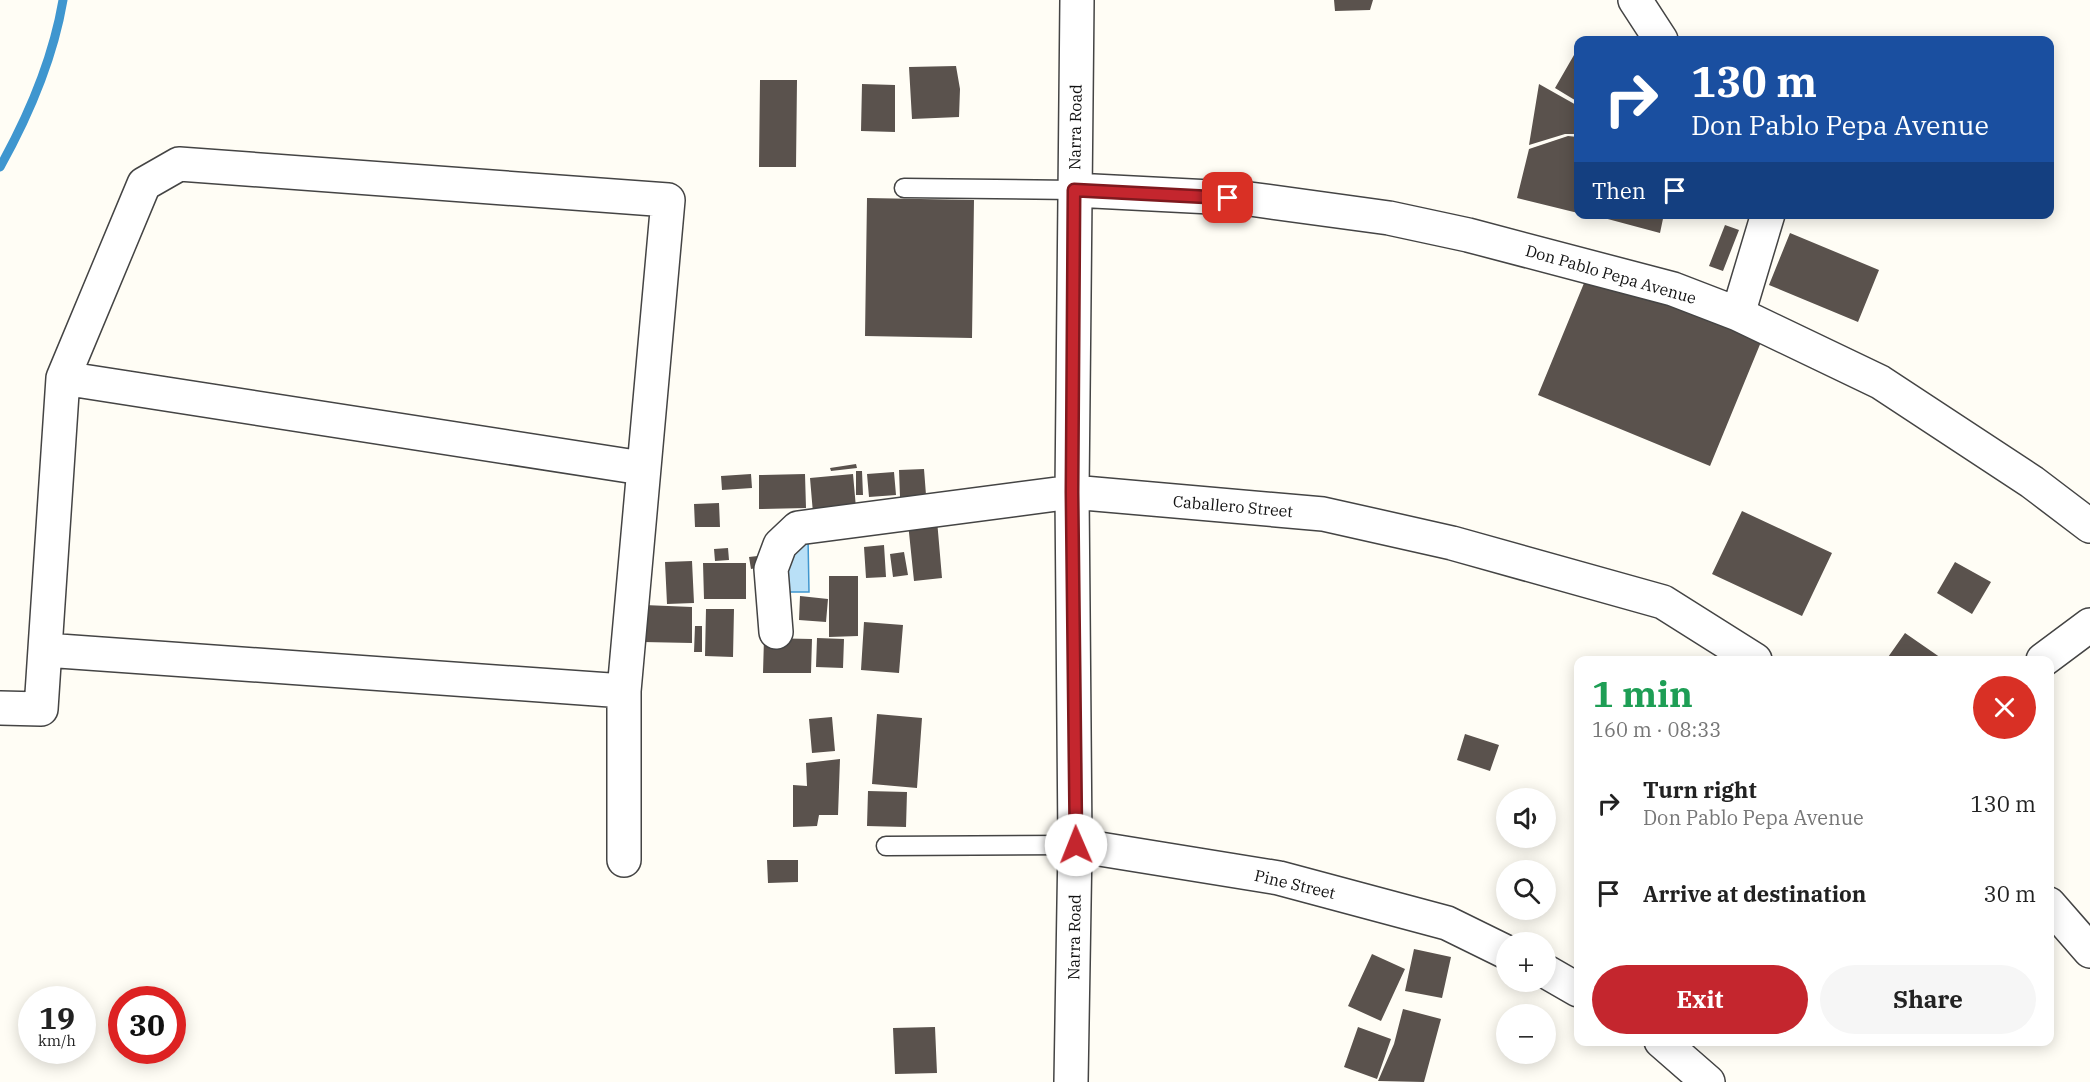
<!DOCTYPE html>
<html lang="en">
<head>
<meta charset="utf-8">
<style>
	:root { --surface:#fff; --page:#f6f6f6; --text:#222; --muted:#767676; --accent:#c4262e }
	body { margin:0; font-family:"IBM Plex Serif",serif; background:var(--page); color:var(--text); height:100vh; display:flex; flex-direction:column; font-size:22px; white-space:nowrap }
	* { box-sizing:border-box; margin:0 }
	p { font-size:20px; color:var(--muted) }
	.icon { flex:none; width:33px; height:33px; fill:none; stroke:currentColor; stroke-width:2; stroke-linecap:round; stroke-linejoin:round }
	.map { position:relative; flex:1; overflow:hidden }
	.panel { position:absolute; left:1574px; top:656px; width:480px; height:390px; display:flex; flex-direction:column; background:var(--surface); border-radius:12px; box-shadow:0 3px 15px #0003 }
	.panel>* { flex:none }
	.top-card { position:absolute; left:1574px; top:36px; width:480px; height:183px; border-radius:12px; box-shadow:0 3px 15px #0003; background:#1a4fa0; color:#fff; overflow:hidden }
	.controls { position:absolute; left:1496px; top:788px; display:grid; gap:12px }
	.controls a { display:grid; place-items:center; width:60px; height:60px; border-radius:50%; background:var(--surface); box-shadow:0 3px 15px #0003; font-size:30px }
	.speed { position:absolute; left:18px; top:986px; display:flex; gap:12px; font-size:30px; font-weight:700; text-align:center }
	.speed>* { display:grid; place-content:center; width:78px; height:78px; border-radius:50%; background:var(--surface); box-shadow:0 3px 15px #0003; line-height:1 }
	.speed small { font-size:15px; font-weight:400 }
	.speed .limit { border:9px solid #d22; background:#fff; color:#111 }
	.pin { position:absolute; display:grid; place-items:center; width:51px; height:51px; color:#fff; margin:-26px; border-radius:12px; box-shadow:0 3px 9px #0006 }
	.me { position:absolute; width:66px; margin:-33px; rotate:359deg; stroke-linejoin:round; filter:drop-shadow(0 0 4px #0008) }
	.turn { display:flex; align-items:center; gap:21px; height:126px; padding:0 18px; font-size:27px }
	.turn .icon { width:78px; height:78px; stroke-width:2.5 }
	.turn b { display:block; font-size:42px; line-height:51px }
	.then { display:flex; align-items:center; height:57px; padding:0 18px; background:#0003; gap:12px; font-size:22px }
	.round { display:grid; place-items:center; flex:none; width:63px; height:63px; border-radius:32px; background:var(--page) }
	.head { display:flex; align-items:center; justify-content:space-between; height:102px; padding:0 18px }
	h1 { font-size:36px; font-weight:700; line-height:45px; color:#1e9e55 }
	.primary-button { display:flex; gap:12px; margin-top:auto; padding:12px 18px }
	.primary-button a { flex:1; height:69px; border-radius:36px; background:var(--accent); color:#fff; font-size:24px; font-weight:700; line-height:69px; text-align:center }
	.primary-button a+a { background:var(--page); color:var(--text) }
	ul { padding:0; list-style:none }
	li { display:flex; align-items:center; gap:18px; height:90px; padding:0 18px }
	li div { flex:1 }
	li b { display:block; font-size:22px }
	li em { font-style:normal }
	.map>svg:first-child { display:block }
	.water { fill:#b9e0f7; stroke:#3f96cf; stroke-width:1.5 }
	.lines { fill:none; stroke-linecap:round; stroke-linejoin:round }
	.stream { stroke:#3f96cf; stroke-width:9 }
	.building { fill:#5a524d }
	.lane-casing { stroke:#444; stroke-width:21 }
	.street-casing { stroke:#444; stroke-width:36 }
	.lane { stroke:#fff; stroke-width:18 }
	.street { stroke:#fff; stroke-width:33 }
	.route-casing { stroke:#7f191e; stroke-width:15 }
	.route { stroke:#c4262e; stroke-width:10 }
	.labels { text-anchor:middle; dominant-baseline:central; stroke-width:6; stroke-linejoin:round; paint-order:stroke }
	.street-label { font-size:16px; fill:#111; stroke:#fff }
</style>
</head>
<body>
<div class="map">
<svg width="2090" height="1082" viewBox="0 0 2090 1082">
	<rect width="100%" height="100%" fill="#fffdf5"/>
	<path class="water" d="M808 537 809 592H783L781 538Z"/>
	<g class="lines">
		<path class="stream" d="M0 167C29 115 53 59 63 0"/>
	</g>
	<path class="building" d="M1334 0H1373L1370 10 1335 11Z
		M1574 55 1578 58V102L1555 88Z
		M956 66 960 89 959 117 912 119 909 67Z
		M760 80H797L796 167H759Z
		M862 84 895 85V132L861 131Z
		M1539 84 1578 106V134H1565L1529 145Z
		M1568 136 1578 137V213L1517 198 1529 149Z
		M867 198 974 200 972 338 865 336Z
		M1589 214H1664L1660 233Z
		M1725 225 1739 230 1723 271 1709 266Z
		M1790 233 1879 270 1858 322 1769 285Z
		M1589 271 1761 342 1710 466 1538 395Z
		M856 464 857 468 831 471 830 468Z
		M924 469 926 495 900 497 899 470Z
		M856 471H862L863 495H856Z
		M894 472 896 495 869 497 867 474Z
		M751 474 752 488 722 490 721 476Z
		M805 474 806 508 759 509V475Z
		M853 474 856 508 813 513 810 478Z
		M719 503 720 527H695L694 504Z
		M1742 511 1832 553 1802 616 1712 574Z
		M937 520 942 578 914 581 908 523Z
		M884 545 886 577 866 578 864 547Z
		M728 548 729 560 715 561 714 549Z
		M904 552 908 575 893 577 890 554Z
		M765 555 767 566 751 569 749 557Z
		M692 561 694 603 667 604 665 562Z
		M1955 562 1991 582 1972 614 1937 593Z
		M703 563H746V599H704Z
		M829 576H858V636L829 637Z
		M800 596 828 599 826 622 799 620Z
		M644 605 692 607V643L643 642Z
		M706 609H734L733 657 705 656Z
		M864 622 903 625 899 673 861 670Z
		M695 626H702V652H694Z
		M1905 633 1944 660H1886Z
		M764 638 812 639 811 673H763Z
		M817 638 844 639 843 668 816 667Z
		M877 714 922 718 917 788 872 784Z
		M832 717 835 751 812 753 809 719Z
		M1465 734 1499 745 1490 771 1457 760Z
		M840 759 838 815H819L817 826 793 827V785L807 786 806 763Z
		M868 791 907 792 906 827 867 826Z
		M767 860H798V882L768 883Z
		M1414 949 1451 957 1442 998 1405 991Z
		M1372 954 1405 969 1381 1021 1348 1006Z
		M1403 1009 1441 1019 1424 1082 1378 1081 1394 1044Z
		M935 1027 937 1073 895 1074 893 1028Z
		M1358 1027 1391 1039 1377 1079 1344 1067Z"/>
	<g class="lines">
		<g class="lane-casing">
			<path id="lane" d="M904 188 1074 190
				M886 846 1075 845"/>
		</g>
		<g class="street-casing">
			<path id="street" d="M1635 0 1661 40
				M1074 190 1250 199 1389 218 1468 235 1673 289 1738 314 1880 382 2032 482 2090 526
				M1738 314 1768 214
				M63 378 642 468
				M776 632 771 569 780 545 798 528 1072 492 1323 514 1452 543 1663 602 1755 660
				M45 650 624 691
				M2043 660 2090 625
				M0 708 41 709 63 378 144 184 179 164 668 200 624 691V860
				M1075 845 1279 878 1447 923 1506 952
				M2049 904 2090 951
				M1545 971 1578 990
				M1661 1041 1708 1082
				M1071 1082 1075 845 1072 492 1077 0"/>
		</g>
		<use href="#lane" class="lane"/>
		<use href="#street" class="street"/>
	</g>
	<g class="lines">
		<g class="route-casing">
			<path id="route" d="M1076 845 1072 492 1074 190 1228 198"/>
		</g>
		<use href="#route" class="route"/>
	</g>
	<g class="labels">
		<g class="street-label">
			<text transform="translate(1075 127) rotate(-89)">Narra Road</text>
			<text transform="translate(1611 274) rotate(16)">Don Pablo Pepa Avenue</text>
			<text transform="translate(1233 506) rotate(5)">Caballero Street</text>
			<text transform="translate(1295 884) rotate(13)">Pine Street</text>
			<text transform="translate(1074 937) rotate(-89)">Narra Road</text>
		</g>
	</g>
</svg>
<div class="controls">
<a><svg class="icon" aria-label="sound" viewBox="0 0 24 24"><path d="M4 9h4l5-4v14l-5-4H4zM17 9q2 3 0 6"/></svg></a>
<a><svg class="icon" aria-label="search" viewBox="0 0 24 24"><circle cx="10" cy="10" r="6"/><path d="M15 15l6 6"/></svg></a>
<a>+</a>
<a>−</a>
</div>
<div class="speed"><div>19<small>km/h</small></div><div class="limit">30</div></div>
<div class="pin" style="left:1228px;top:198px;background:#d93025"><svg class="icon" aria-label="arrive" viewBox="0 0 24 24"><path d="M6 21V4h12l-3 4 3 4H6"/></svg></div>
<svg class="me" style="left:1076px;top:845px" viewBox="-20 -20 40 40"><circle r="19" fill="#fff"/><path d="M0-13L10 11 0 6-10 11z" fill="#c4262e"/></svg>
<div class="top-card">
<div class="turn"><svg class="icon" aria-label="right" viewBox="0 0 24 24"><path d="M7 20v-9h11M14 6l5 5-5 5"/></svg><div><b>130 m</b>Don Pablo Pepa Avenue</div></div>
<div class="then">Then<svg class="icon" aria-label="arrive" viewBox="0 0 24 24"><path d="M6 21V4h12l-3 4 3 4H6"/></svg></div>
</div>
<section class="panel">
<div class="head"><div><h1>1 min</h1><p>160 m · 08:33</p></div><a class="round" style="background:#d93025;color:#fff"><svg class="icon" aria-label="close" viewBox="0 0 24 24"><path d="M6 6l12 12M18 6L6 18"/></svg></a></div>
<ul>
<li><svg class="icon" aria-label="right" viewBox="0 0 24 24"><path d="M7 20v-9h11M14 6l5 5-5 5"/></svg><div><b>Turn right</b><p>Don Pablo Pepa Avenue</p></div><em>130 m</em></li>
<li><svg class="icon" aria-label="arrive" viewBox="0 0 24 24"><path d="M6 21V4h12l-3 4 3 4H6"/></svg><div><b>Arrive at destination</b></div><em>30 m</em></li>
</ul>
<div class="primary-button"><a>Exit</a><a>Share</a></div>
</section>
</div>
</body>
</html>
